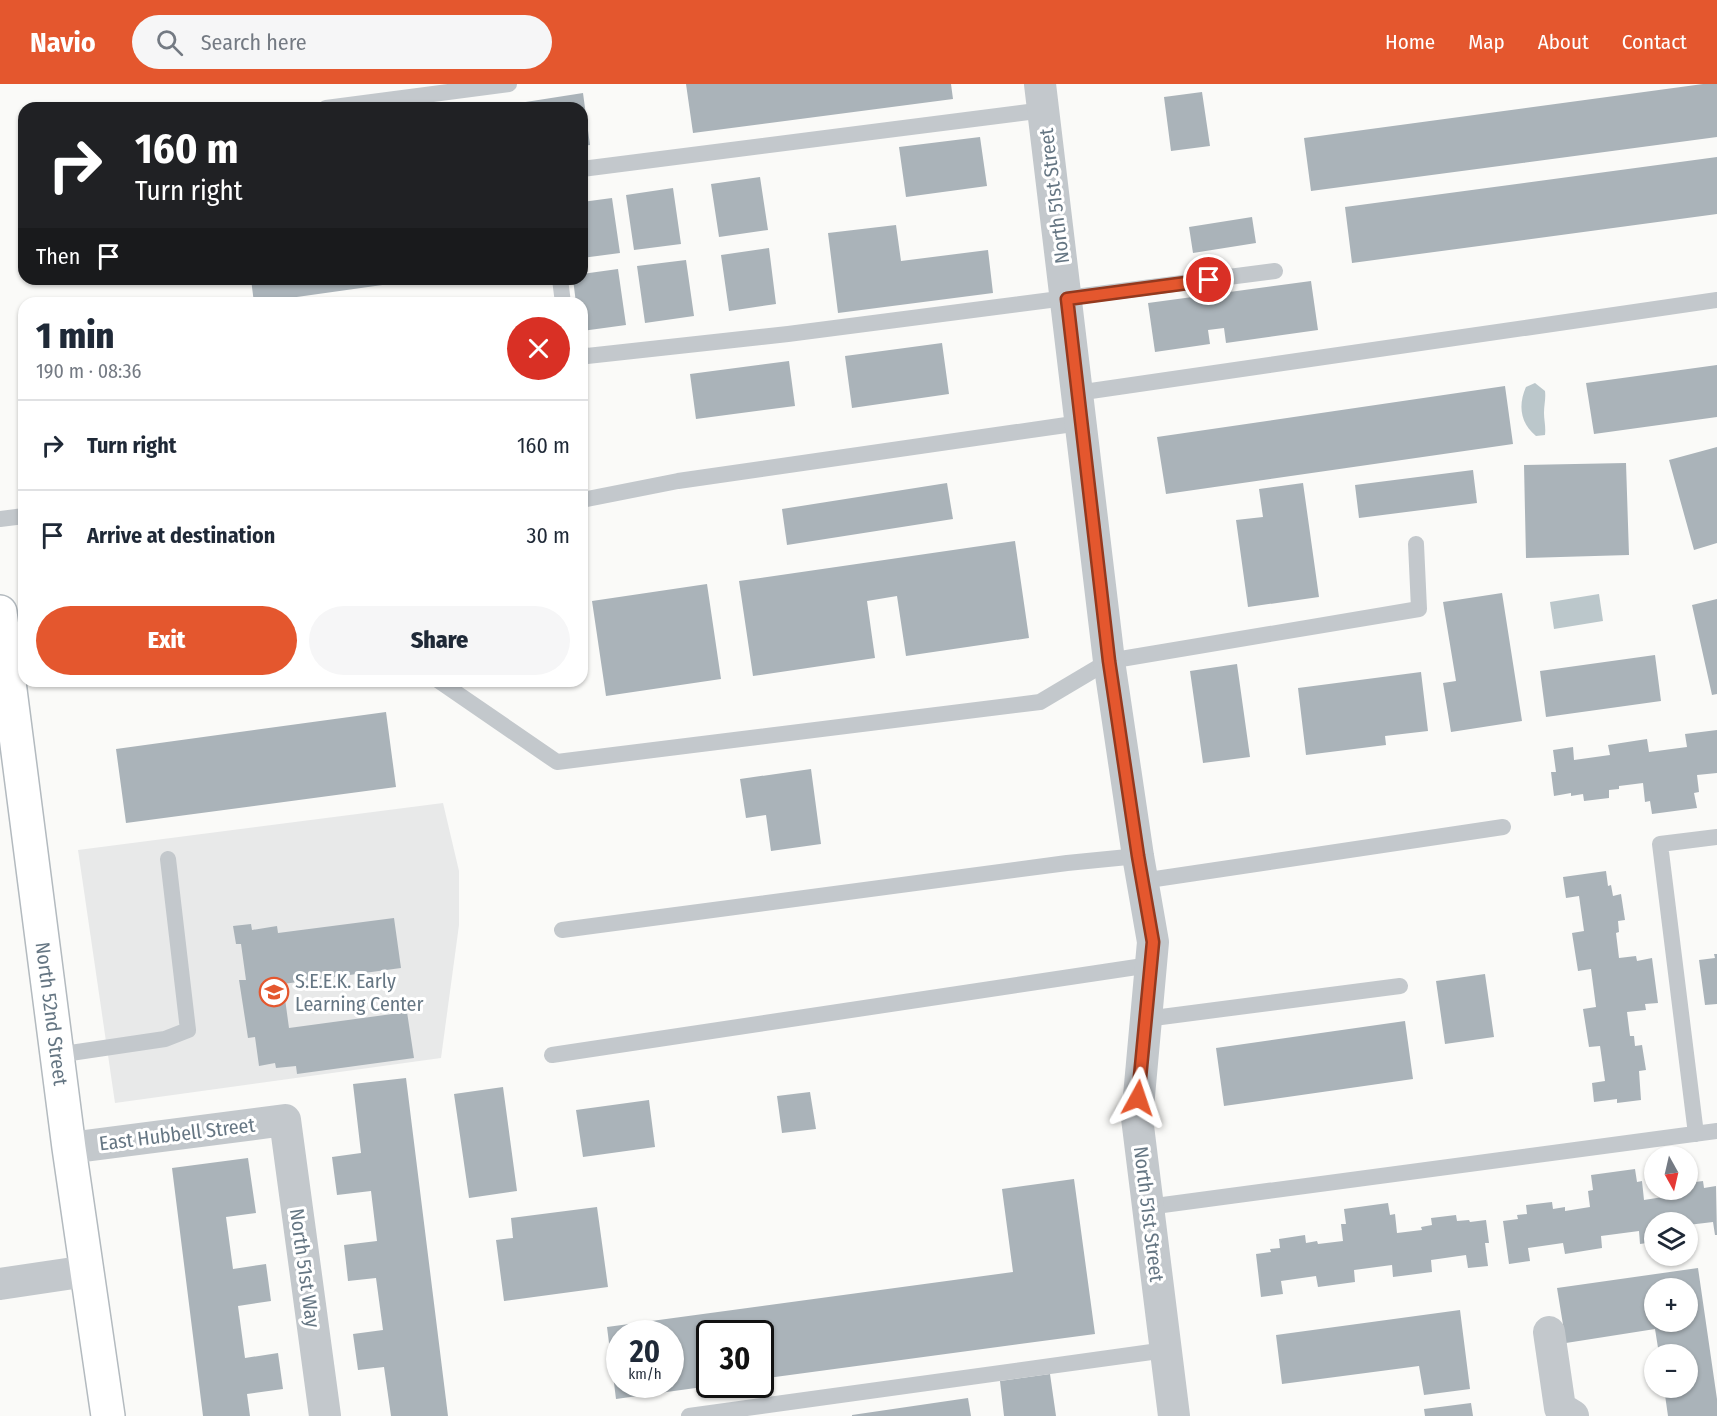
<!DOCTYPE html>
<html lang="en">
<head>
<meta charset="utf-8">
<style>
	:root { --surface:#fff; --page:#f6f6f7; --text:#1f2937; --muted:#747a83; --line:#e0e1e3; --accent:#e4572e }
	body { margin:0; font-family:"Fira Sans Condensed",sans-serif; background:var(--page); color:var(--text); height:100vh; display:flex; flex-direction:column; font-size:22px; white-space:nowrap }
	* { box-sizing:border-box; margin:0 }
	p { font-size:20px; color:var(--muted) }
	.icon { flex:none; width:33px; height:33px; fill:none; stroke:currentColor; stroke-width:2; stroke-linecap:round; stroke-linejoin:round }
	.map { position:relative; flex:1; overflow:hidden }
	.panel { position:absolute; left:18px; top:213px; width:570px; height:390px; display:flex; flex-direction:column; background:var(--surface); border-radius:18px; box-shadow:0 2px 4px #0004 }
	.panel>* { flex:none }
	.guide { position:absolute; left:18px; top:18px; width:570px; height:183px; border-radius:18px; box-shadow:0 2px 4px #0004; background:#202124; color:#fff; overflow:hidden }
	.needle { width:39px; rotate:172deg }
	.fabs { position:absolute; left:1644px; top:1062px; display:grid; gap:12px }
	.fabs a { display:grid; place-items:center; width:54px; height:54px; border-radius:50%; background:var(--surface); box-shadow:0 2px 4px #0004; font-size:30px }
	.speed { position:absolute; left:606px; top:1236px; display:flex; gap:12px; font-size:30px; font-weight:700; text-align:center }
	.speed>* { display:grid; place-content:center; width:78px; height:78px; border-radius:50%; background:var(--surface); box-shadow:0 2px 4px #0004; line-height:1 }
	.speed small { font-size:15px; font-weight:400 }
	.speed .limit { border:3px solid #111; border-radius:9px; background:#fff; color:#111 }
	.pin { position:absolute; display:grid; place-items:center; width:51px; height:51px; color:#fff; margin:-26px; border:3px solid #fff; border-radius:50%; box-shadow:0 2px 6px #0007 }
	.me { position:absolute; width:66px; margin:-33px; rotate:5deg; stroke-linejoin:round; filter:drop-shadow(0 0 4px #0008) }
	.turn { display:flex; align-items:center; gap:21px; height:126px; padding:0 18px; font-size:27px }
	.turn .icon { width:78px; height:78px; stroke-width:2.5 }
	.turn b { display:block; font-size:42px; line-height:51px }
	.then { display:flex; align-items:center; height:57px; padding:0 18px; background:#0003; gap:12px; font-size:22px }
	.round { display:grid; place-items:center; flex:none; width:63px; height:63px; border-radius:32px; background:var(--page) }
	.head { display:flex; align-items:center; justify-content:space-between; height:102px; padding:0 18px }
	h1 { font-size:36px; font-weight:800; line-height:45px }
	.cta { display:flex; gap:12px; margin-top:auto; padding:12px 18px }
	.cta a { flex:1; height:69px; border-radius:36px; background:var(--accent); color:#fff; font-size:24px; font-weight:800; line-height:69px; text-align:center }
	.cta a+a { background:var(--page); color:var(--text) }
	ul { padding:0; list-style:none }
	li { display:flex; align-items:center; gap:18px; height:90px; padding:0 18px; border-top:2px solid var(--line) }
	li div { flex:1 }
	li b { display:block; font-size:22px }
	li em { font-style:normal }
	header { display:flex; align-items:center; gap:36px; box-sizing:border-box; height:84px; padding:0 30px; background:var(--accent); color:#fff }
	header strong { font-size:28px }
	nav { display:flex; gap:33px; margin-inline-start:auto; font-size:21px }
	.search { width:420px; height:54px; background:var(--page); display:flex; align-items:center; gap:15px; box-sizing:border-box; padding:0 21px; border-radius:33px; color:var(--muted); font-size:22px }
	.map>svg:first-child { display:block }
	.built { fill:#e8e9e9 }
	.water { fill:#bbc7cb }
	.building { fill:#aab3b9; fill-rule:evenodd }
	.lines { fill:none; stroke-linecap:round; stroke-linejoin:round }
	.secondary-casing { stroke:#b3babf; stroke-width:36 }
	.service { stroke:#c3c8cc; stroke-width:16 }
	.minor { stroke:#c3c8cc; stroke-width:32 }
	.secondary { stroke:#fff; stroke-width:33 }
	.route-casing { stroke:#94391e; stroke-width:15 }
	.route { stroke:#e4572e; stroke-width:10 }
	.labels { text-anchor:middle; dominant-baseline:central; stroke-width:6; stroke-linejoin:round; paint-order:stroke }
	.street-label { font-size:20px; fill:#657683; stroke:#fff }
	.poi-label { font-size:20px; fill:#657683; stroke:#fff; text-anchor:start }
</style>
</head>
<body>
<header>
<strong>Navio</strong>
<div class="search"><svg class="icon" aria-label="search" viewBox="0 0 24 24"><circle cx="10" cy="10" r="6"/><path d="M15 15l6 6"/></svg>Search here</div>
<nav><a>Home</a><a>Map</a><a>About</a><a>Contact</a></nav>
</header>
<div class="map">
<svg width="1717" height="1332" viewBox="0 0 1717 1332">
	<rect width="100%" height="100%" fill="#fafaf8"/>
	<path class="built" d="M443 719 459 787V841L441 974 115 1019 78 766Z"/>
	<path class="water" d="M1535 299 1545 307C1546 315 1544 321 1544 329 1544 336 1546 343 1545 351L1536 352C1520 339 1518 321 1526 303Z
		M1599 510 1603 537 1554 545 1550 518Z"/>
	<path class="building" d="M686 0H951L953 15 693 49Z
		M1703 0H1717V53L1311 107 1304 54Z
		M1202 8 1210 62 1171 67 1164 13Z
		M583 9 590 61 582 62V24H487Z
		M980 53 987 102 906 113 899 63Z
		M1717 73V130L1352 179 1345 123Z
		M760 93 768 146 719 153 711 100Z
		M673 104 681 160 634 166 626 111Z
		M612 114 620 169 582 174V118Z
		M1252 133 1256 159 1193 169 1189 143Z
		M896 141 901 177 988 166 993 209 838 229 828 149Z
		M769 164 776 220 729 227 721 171Z
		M686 176 694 232 645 239 637 182Z
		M618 185 626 241 582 247V219H576L573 195H582V190Z
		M251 195H418V196L254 219Z
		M1311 197 1318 246 1226 259 1224 244 1208 246 1210 260 1155 268 1148 219Z
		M942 259 949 310 852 324 845 272Z
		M789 277 795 322 696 335 690 290Z
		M1717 281V333L1594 350 1586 299Z
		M1505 302 1513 360 1166 410 1157 353Z
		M1717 363V459L1694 466 1669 376Z
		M1626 379 1629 471 1526 474 1524 381Z
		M1473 386 1477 419 1359 434 1355 401Z
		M947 399 953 435 787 461 782 425Z
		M1303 399 1319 513 1248 523 1236 436 1263 433 1259 405Z
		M1015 457 1029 554 906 572 897 512 867 517 875 574 753 592 739 497Z
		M707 500 721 595 606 612 592 517Z
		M1502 509 1522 637 1451 648 1443 599 1456 597 1443 518Z
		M1717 515V610L1712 611 1692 521Z
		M1655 571 1661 617 1546 633 1540 587Z
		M1237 580 1250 673 1203 679 1190 587Z
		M1421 588 1428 647 1385 652 1386 661 1306 671 1298 604Z
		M386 628 396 703 126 739 116 665Z
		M1717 646V689L1697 691 1699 708 1694 709 1697 724 1652 730 1650 717 1645 718 1643 699 1619 702V705L1609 706V714L1584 717 1583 710 1571 712V709L1554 712 1551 688H1556L1553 666 1573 663 1574 676 1610 671 1608 661 1647 655 1649 668 1687 663 1685 650Z
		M811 685 821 760 771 767 766 731 746 734 740 695Z
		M1606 787 1608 802 1611 801 1613 812 1621 810 1625 836 1618 837 1619 848 1616 849 1619 874 1636 872 1637 877 1652 874 1658 919 1645 920 1646 926 1627 928 1630 952H1634L1635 962 1642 961 1646 986 1639 987 1641 1016 1617 1019V1015L1594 1018 1592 999 1605 997 1600 962 1589 963 1583 925 1596 923 1591 885 1578 887 1572 849 1584 847 1579 812 1566 814 1563 793Z
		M394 834 401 884 283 900 289 944 407 928 414 974 297 990 296 982 276 984 275 979 259 982 255 953 248 954 239 896H246L241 860H236L233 842 251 840 252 846 277 842 278 849Z
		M1714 870H1717V920L1705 921 1699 876 1715 874Z
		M1485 890 1494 953 1445 960 1436 897Z
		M1405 937 1413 995 1224 1022 1216 964Z
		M406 994 448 1332H391L384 1283 358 1286 353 1250 383 1246 376 1194 348 1197 344 1161 377 1157 371 1107 337 1111 332 1073 361 1069 353 1000Z
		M503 1003 517 1107 469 1114 454 1010Z
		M810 1008 816 1045 782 1049 777 1012Z
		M649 1016 655 1063 583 1073 576 1026Z
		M248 1074 256 1129 226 1133 233 1185 266 1180 271 1217 238 1222 245 1274 278 1269 283 1305 247 1310 250 1332H203L172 1084Z
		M1635 1085 1637 1098 1642 1097 1644 1116 1669 1112 1668 1109 1679 1108 1678 1106H1688V1099L1703 1097 1704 1104 1716 1102 1717 1151H1715L1713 1138 1688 1141V1138H1654V1158L1640 1160 1639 1147 1601 1152 1602 1164 1565 1170 1563 1159 1528 1164 1530 1177 1509 1180 1503 1137 1518 1135 1517 1131 1527 1130 1526 1121 1552 1118 1553 1125 1565 1123V1127L1590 1123 1588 1107 1593 1106 1591 1091Z
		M1074 1095 1095 1250 760 1295V1250H710V1302L616 1315 607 1243 1013 1188 1002 1105ZM620 1250H670V1300H620Z
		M1388 1119 1390 1131 1395 1130 1397 1149 1422 1146 1421 1143 1432 1141 1431 1134 1456 1131 1457 1137 1469 1136 1470 1138 1486 1136 1489 1159H1485L1488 1182 1468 1184 1466 1171 1431 1176 1432 1188 1393 1193 1392 1181 1354 1186 1355 1198 1318 1203 1316 1192 1281 1197 1283 1210 1261 1213 1256 1170 1271 1168 1270 1165 1280 1164 1279 1155 1305 1151 1306 1159 1317 1157 1318 1160 1343 1157 1341 1140H1346L1344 1125Z
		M597 1123 608 1203 504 1217 496 1156 513 1154 511 1134Z
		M1698 1184 1717 1315V1332H1668L1664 1304H1688V1270H1659L1655 1245 1566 1259 1557 1204ZM1654 1204H1688V1238H1654Z
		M1460 1226 1470 1305 1424 1311 1419 1282 1282 1300 1276 1251Z
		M1050 1290 1056 1332H1004L1000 1297Z
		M968 1314 971 1332H852V1331Z
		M1471 1319 1473 1332H1425L1424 1325Z"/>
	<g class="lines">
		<g class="secondary-casing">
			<g id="secondary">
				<path id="s1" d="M0 528 69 1064 108 1332"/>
			</g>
		</g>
		<path class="service" d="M326 24 509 0
			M582 85 1044 26
			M560 195 563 219
			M582 269 587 272 788 250 1275 187
			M1077 309 1717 216
			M582 416 678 397 1080 339
			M0 435 24 432
			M439 597 557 678 1040 618 1109 577 1419 525 1416 460
			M1142 797 1503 743
			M562 846 1067 779 1138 772
			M1146 935 1400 902
			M57 971 165 955 188 946 168 775
			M552 971 1150 881
			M1696 1050 1660 760 1717 753
			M1148 1123 1717 1047
			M689 1332 1166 1266"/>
		<path class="minor" d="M1040 0 1109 577 1138 772 1153 858 1137 1034 1174 1332
			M69 1064 285 1036 325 1332
			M0 1200 87 1187
			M1549 1248 1560 1324 1573 1332"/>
		<use href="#secondary" class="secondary"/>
	</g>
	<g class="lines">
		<g class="route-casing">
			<path id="route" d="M1138 1014 1153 858 1138 772 1109 577 1067 215 1209 196"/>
		</g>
		<use href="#route" class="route"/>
	</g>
	<defs>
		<g id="school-ring" transform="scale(1.5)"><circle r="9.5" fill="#fff" stroke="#e4572e" stroke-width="1.5"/><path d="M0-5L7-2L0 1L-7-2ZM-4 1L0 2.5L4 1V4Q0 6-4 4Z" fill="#e4572e"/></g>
	</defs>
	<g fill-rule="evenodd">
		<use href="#school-ring" x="274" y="908"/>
	</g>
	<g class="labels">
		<g class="street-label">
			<text transform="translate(1054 112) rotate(-97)">North 51st Street</text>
			<text stroke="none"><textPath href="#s1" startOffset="405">North 52nd Street</textPath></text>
			<text transform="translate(177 1050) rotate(-7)">East Hubbell Street</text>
			<text transform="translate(1149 1130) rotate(83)">North 51st Street</text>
			<text transform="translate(305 1184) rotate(82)">North 51st Way</text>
		</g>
		<g class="poi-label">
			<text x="295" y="897">S.E.E.K. Early<tspan x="295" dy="23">Learning Center</tspan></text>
		</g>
	</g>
</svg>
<div class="fabs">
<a><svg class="needle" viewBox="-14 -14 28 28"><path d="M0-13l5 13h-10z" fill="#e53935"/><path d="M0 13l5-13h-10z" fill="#747a83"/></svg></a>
<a><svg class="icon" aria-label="layers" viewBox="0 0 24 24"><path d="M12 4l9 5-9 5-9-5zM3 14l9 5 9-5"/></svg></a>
<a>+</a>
<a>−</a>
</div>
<div class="speed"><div>20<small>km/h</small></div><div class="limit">30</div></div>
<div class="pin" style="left:1209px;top:196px;background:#d93025"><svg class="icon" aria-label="arrive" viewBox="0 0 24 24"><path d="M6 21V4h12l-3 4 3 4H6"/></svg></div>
<svg class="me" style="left:1138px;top:1014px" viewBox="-20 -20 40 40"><path d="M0-17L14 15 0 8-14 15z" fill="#e4572e" stroke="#fff" stroke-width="4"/></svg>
<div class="guide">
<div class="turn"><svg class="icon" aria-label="right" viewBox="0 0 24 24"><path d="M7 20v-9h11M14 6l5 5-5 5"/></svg><div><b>160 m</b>Turn right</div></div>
<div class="then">Then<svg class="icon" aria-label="arrive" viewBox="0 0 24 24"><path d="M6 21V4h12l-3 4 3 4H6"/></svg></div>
</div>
<section class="panel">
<div class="head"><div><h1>1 min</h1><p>190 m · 08:36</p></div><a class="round" style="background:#d93025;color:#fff"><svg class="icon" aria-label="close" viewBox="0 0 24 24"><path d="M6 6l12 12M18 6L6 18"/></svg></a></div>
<ul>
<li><svg class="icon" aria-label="right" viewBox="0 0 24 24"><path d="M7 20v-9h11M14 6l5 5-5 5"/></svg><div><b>Turn right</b></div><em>160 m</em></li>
<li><svg class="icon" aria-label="arrive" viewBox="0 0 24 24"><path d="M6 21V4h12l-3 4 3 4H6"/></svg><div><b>Arrive at destination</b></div><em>30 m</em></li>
</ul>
<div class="cta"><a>Exit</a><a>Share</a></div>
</section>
</div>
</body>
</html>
